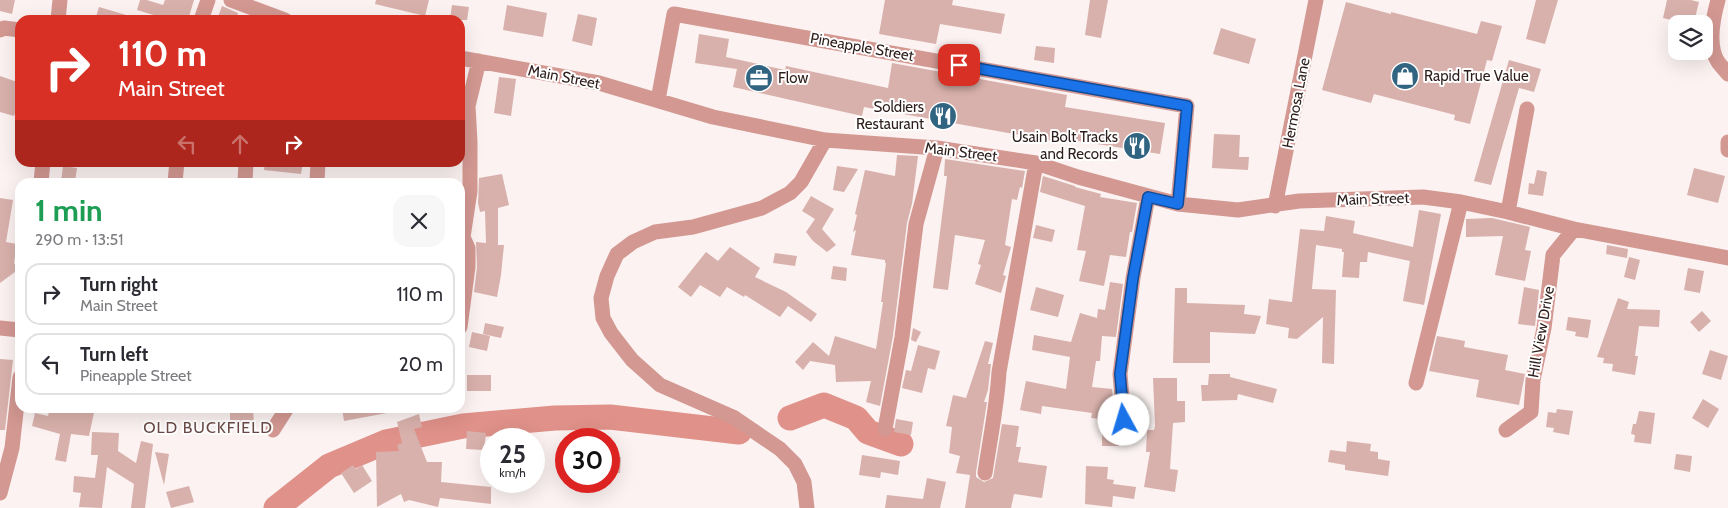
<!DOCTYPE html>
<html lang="en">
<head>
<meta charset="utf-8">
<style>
	:root { --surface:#fff; --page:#f7f7f7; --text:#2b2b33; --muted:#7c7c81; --line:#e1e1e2 }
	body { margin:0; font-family:Cabin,sans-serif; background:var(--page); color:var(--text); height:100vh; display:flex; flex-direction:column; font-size:19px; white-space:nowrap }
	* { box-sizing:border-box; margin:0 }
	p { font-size:16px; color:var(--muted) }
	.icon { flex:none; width:28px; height:28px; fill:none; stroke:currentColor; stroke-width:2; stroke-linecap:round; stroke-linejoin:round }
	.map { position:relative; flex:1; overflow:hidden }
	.sheet { position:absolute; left:15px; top:178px; width:450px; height:235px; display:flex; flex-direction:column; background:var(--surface); border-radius:15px; box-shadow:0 5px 20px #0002 }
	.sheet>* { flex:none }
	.top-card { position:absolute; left:15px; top:15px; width:450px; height:152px; border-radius:15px; box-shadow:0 5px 20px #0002; background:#d93025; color:#fff; overflow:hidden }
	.buttons { position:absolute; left:1668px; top:15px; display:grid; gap:10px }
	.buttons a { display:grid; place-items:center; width:45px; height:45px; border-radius:10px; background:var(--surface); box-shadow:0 5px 20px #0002; font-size:25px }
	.speed { position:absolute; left:480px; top:428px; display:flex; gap:10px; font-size:25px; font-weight:700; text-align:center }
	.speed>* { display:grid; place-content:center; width:65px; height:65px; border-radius:50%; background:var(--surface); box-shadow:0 5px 20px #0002; line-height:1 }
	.speed small { font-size:12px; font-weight:400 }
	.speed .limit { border:8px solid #d22; background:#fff; color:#111 }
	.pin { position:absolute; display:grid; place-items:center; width:42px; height:42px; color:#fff; margin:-21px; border-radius:10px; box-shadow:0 2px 8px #0006 }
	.me { position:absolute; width:55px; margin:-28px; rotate:354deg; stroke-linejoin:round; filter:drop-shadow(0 0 4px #0008) }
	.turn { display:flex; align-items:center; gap:18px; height:105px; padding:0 20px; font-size:22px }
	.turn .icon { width:65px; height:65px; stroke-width:2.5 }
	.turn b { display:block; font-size:35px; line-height:42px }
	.lanes { display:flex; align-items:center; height:48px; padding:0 20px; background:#0003; justify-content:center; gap:25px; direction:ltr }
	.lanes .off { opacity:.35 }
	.round { display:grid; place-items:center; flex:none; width:52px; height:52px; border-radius:15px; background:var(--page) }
	.head { display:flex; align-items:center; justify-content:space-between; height:85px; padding:0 20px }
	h1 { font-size:30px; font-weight:700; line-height:38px; color:#1e9e55 }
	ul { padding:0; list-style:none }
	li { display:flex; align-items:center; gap:15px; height:62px; margin:0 10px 8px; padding:0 10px; border:2px solid var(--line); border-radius:15px }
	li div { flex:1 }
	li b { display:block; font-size:19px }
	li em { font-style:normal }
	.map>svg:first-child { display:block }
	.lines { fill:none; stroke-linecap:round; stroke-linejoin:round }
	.river { stroke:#e09189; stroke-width:25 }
	.building { fill:#d9b1ac }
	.minor { stroke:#d39892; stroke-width:15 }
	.route-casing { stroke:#114b97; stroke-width:12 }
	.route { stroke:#1a73e8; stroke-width:9 }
	.labels { text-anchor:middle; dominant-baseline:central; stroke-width:4; stroke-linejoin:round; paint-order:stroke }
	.street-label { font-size:15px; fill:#2d1e1c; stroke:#fff }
	.poi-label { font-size:15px; fill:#2d1e1c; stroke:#fff; text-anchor:start }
	.neighbourhood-label { font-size:16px; letter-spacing:1px; fill:#6b4945; stroke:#fff }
</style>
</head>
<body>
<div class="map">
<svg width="1728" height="508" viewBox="0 0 1728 508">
	<rect width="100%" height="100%" fill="#fbf2f1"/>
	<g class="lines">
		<path class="river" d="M790 418 824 405 856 418 868 432 901 444
			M276 508 329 466 386 442 463 426 555 418 610 417 739 432"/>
	</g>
	<path class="building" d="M0 0H15L12 14 0 11Z
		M140 0H147L163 5 165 0H194L188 20H170L137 10Z
		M376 0H429L425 16 375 4Z
		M885 0H953L952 5 1005 14 1001 34 940 24 936 44 879 34Z
		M1090 0H1108L1101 38 1085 35Z
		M1536 0H1558L1545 44 1526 39Z
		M1667 0H1691L1699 2 1695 18 1690 17 1689 24 1663 18Z
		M1346 2 1391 14V12L1477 34 1481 21 1502 26 1492 61 1487 60 1470 124 1454 120 1455 115 1374 94 1371 103 1322 90Z
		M452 5 469 7 467 20H450Z
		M507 5 547 13 543 37 503 30Z
		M222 6 238 13 236 20H217Z
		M99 7 133 17V20H95Z
		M578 14 597 18 592 46 572 41Z
		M1221 28 1256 39 1249 64 1213 54Z
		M699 34 729 39 726 57 785 70 786 66 888 88 892 63 1067 95 1065 107 1165 123 1160 154 1059 138V142L864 107 862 116 733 87 737 69 695 63Z
		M1036 46 1055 48 1054 63 1034 60Z
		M1509 60 1541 69 1534 92 1519 88 1491 185 1474 181Z
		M0 76 20 83V99L14 116 0 112Z
		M499 77 516 79 511 116 494 113Z
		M1214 134 1240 135 1239 157H1249L1248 170 1212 168Z
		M897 155 918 156 912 204 907 223 893 336 880 406 866 402 871 381 836 382 835 365 810 361 803 370 795 362 813 342 829 356 835 336 876 349 883 302H881L886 263H885V260L851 255 856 230 853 232 857 215 855 214 865 170 895 176Z
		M945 159 1025 171 1022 188 1020 187 1017 200 1012 199 1005 245 1011 247 1003 275 1006 276 1001 293 975 284 981 265 978 264 985 240 955 235 948 290 933 288 947 176H944Z
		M265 162H303L301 174 264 170Z
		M63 166 77 168 75 182H61Z
		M837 166 858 169 844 192 833 190Z
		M1694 168 1725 176 1718 203 1687 195Z
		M1537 170 1547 172 1543 196 1528 194 1529 183 1534 184Z
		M502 174 509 205 498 208V245H504L501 275 497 297 474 292 477 267 476 242 486 243 485 211 480 212 478 203 479 178Z
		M1043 176 1075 186V187L1101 194 1100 197 1137 203 1132 232H1130L1126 257 1110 255 1104 286 1079 281 1086 251 1077 250 1085 206 1040 192Z
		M811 196 834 209 822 229 836 245 827 252 813 241 806 232 815 219 802 211Z
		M0 198 13 200 6 242 17 244 14 263 19 269 0 283Z
		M1419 210 1441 214 1424 305 1403 301 1410 261 1368 252 1367 262H1360L1359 278 1342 277 1344 252H1342V249L1316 245 1312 289 1336 290 1334 364 1322 363 1323 317 1297 339 1288 338 1289 328 1266 324 1269 299 1292 302 1300 229 1324 231 1326 216 1355 221 1353 233 1413 247Z
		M1492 218 1530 227 1525 250 1531 251 1525 281 1495 275 1503 236 1466 237V219Z
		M1036 225 1055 230 1052 242 1033 238Z
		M1607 245 1628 249 1627 258 1606 254Z
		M730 247 760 268 755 277 786 292 817 314 811 322 788 306 780 317 745 295 744 297 727 287 720 297 700 285 691 297 678 287 706 252 718 261Z
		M775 253 797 256 795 266 773 263Z
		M1629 257 1640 260 1635 280 1624 277Z
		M833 266 847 268 846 281 831 279Z
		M1688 268 1704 271 1700 293 1684 290Z
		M1110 282 1123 284 1116 337 1102 336 1100 361H1096L1092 387 1112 389 1115 419 1114 428H1116V433L1124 434V445L1119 444V446H1102V419L1091 418 1092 413 1042 406 1041 414 1020 410 1026 381 1066 389 1070 357 1032 350 1034 335 1071 342 1080 313 1097 318 1098 309 1105 310Z
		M1036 287 1064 295 1058 317 1030 310Z
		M1524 287 1539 290 1535 326 1518 324Z
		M1175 288H1187V303L1245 305 1244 314 1261 316 1255 334 1210 332V363H1173Z
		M1618 298 1629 302 1627 309 1660 310 1659 327 1639 326 1635 356H1638L1635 375 1612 371 1613 364 1603 363 1604 358 1597 357Z
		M1702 311 1711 321 1699 332 1690 322Z
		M1568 317 1591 320 1588 338 1575 336 1576 332 1566 330Z
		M485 323 504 327 501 338 483 334Z
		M913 328 921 332 916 342 911 340Z
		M472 332 490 336 487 351 469 347Z
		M1437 336 1465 341 1464 347 1508 355 1505 370 1525 374 1519 405 1476 397 1479 380 1429 371Z
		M985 341 993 343 988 364H991L988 390 984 402H987L976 472V477L984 482 993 478 1002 424 1019 426 1016 447H1021L1018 462 1047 466 1042 498 1014 494 1011 508H965L970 475 956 473 960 456 949 453 952 427 946 426 953 395 966 398Z
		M918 345 940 351 935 370 928 368 922 393 902 388 906 370 911 371Z
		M1710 350 1728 356 1721 380 1702 374Z
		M0 359 13 360 5 430H0Z
		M1209 374H1230V377L1277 389 1273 403 1238 394 1237 400 1202 401 1201 385H1208Z
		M467 375H491V391H467Z
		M1153 378H1177V401H1185V422L1173 423 1170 469 1178 470 1175 492 1144 487 1150 452H1146L1147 430H1154L1155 426Z
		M1703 399 1719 409 1708 428 1692 418Z
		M50 408H95L89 436 71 434 66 462 55 460 60 434 32 426 35 413 48 416Z
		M230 408H253L254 424H230Z
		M342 408H387V413L344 421Z
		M1557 409 1573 411 1569 435 1553 432 1554 428 1546 427 1548 412 1556 413Z
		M1639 411 1655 413 1651 444 1634 442 1635 435 1631 434 1633 424H1636Z
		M419 414 422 427 414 429 427 462H442L441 482 491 487V504L440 498 438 507 409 500 404 502 401 494 377 507 376 452 399 451 397 445 402 443 397 422Z
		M896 419 913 422 911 435 894 432Z
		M467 431 486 433 484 450 466 449Z
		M92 432 119 433 118 451 136 463 141 441 153 444 145 508H131L134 484 107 467 102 508 79 507 81 493 73 492 74 476 95 478 98 455H91Z
		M1347 441 1371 444 1370 451 1378 452V459L1390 461 1388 476 1345 470V465L1328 462 1330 450 1346 452Z
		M155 452 169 454 164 485Z
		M1676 454 1692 456 1690 472 1674 469Z
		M862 455 900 461 898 475 881 472 880 478 859 475Z
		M609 456 621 457 620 473H609Z
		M353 465 356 469 362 465 372 481 354 493 341 473Z
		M1086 466 1108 467 1107 479 1114 480 1113 484 1136 487 1134 499 1113 496 1112 507 1085 504Z
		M927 478 946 482 940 508H885L887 495 923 499Z
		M189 486 194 502 171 508 166 492Z"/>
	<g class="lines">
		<path class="minor" d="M231 0 285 20
			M1718 0C1713 18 1707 45 1718 62 1721 66 1725 70 1728 74
			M58 20 60 0
			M201 20 208 0
			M0 30 4 28 20 30
			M460 58 599 83 713 117 825 140 937 148 1036 163 1078 177 1178 204 1238 210 1299 201 1423 197 1461 202 1508 212 1574 229 1728 258
			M658 100 674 14 1187 106 1178 204
			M1728 142V150
			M41 182 43 162
			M175 182 177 162
			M245 182 246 162
			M317 182 318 162
			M1275 206 1316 0
			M1508 212 1527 109
			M460 327 468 267V248L463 237 470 191V142L468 106 479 61
			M0 328 20 330
			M1416 383 1461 202
			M1124 420 1120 374 1133 278 1148 197
			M885 429 902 337 916 224 937 148
			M273 430 287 408
			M1506 430 1531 412 1533 380 1544 328 1553 255 1574 229
			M985 473C990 439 997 406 999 372L1036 163
			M0 493 12 448 20 377
			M807 508 804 482 795 464 780 449 733 417 660 385 632 360 611 333 603 318 601 298 607 276 617 254 633 242 655 232 693 227 762 208 790 193 801 182 825 140"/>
	</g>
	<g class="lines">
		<g class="route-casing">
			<path id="route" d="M959 65 1187 106 1178 204 1148 197 1133 278 1120 374 1124 420"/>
		</g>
		<use href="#route" class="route"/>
	</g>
	<defs>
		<g id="shop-disc" transform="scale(1.4375)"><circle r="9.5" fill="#316481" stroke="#fff"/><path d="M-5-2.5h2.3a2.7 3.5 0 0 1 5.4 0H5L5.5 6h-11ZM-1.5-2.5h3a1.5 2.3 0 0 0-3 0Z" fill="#fff"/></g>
		<g id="office-disc" transform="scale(1.4375)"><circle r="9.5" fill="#316481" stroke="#fff"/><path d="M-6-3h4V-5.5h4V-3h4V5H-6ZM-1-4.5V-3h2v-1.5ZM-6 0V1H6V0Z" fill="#fff"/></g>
		<g id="restaurant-disc" transform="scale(1.4375)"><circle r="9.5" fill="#316481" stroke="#fff"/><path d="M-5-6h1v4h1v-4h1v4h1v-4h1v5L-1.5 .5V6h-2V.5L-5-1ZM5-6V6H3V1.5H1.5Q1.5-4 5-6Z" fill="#fff"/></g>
	</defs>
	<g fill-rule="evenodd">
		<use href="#shop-disc" x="1405" y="76"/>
		<use href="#office-disc" x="759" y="78"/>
		<use href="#restaurant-disc" x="943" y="116"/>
		<use href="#restaurant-disc" x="1137" y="146"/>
	</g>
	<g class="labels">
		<g class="street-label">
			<text transform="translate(862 47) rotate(10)">Pineapple Street</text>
			<text transform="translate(564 77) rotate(11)">Main Street</text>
			<text transform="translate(1296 103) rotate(-79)">Hermosa Lane</text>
			<text transform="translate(961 152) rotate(7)">Main Street</text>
			<text transform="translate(1373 199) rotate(-2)">Main Street</text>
			<text transform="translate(1541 332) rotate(-80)">Hill View Drive</text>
		</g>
		<g class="poi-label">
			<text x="1424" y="76">Rapid True Value</text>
			<text x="778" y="78">Flow</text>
			<text x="924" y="107" text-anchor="end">Soldiers<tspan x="924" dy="17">Restaurant</tspan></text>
			<text x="1118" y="137" text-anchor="end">Usain Bolt Tracks<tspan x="1118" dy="17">and Records</tspan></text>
		</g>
		<g class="neighbourhood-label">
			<text x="208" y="427">OLD BUCKFIELD</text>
		</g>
	</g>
</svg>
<div class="buttons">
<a><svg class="icon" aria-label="layers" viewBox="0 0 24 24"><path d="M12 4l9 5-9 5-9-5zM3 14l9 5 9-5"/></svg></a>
</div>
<div class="speed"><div>25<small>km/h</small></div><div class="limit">30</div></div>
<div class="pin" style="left:959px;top:65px;background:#d93025"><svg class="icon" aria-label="arrive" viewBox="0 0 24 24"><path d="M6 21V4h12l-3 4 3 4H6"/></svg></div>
<svg class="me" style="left:1124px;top:420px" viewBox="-20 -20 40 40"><circle r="19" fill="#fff"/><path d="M0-13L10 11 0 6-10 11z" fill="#1a73e8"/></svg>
<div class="top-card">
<div class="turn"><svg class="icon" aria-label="right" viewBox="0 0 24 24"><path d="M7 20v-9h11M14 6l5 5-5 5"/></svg><div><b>110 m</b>Main Street</div></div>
<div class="lanes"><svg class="icon off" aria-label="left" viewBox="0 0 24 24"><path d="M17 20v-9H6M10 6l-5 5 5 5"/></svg><svg class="icon off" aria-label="ahead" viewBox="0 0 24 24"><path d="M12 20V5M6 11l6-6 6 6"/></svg><svg class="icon" aria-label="right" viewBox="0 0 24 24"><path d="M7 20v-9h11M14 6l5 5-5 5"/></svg></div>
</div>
<section class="sheet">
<div class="head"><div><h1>1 min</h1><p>290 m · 13:51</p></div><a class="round"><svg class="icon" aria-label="close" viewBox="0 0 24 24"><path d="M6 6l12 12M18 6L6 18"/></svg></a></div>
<ul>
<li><svg class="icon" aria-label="right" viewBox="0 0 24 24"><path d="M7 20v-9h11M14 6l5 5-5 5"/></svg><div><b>Turn right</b><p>Main Street</p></div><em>110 m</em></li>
<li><svg class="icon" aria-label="left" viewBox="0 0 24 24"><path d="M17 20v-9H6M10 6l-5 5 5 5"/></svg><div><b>Turn left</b><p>Pineapple Street</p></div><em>20 m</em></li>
</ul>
</section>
</div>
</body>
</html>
